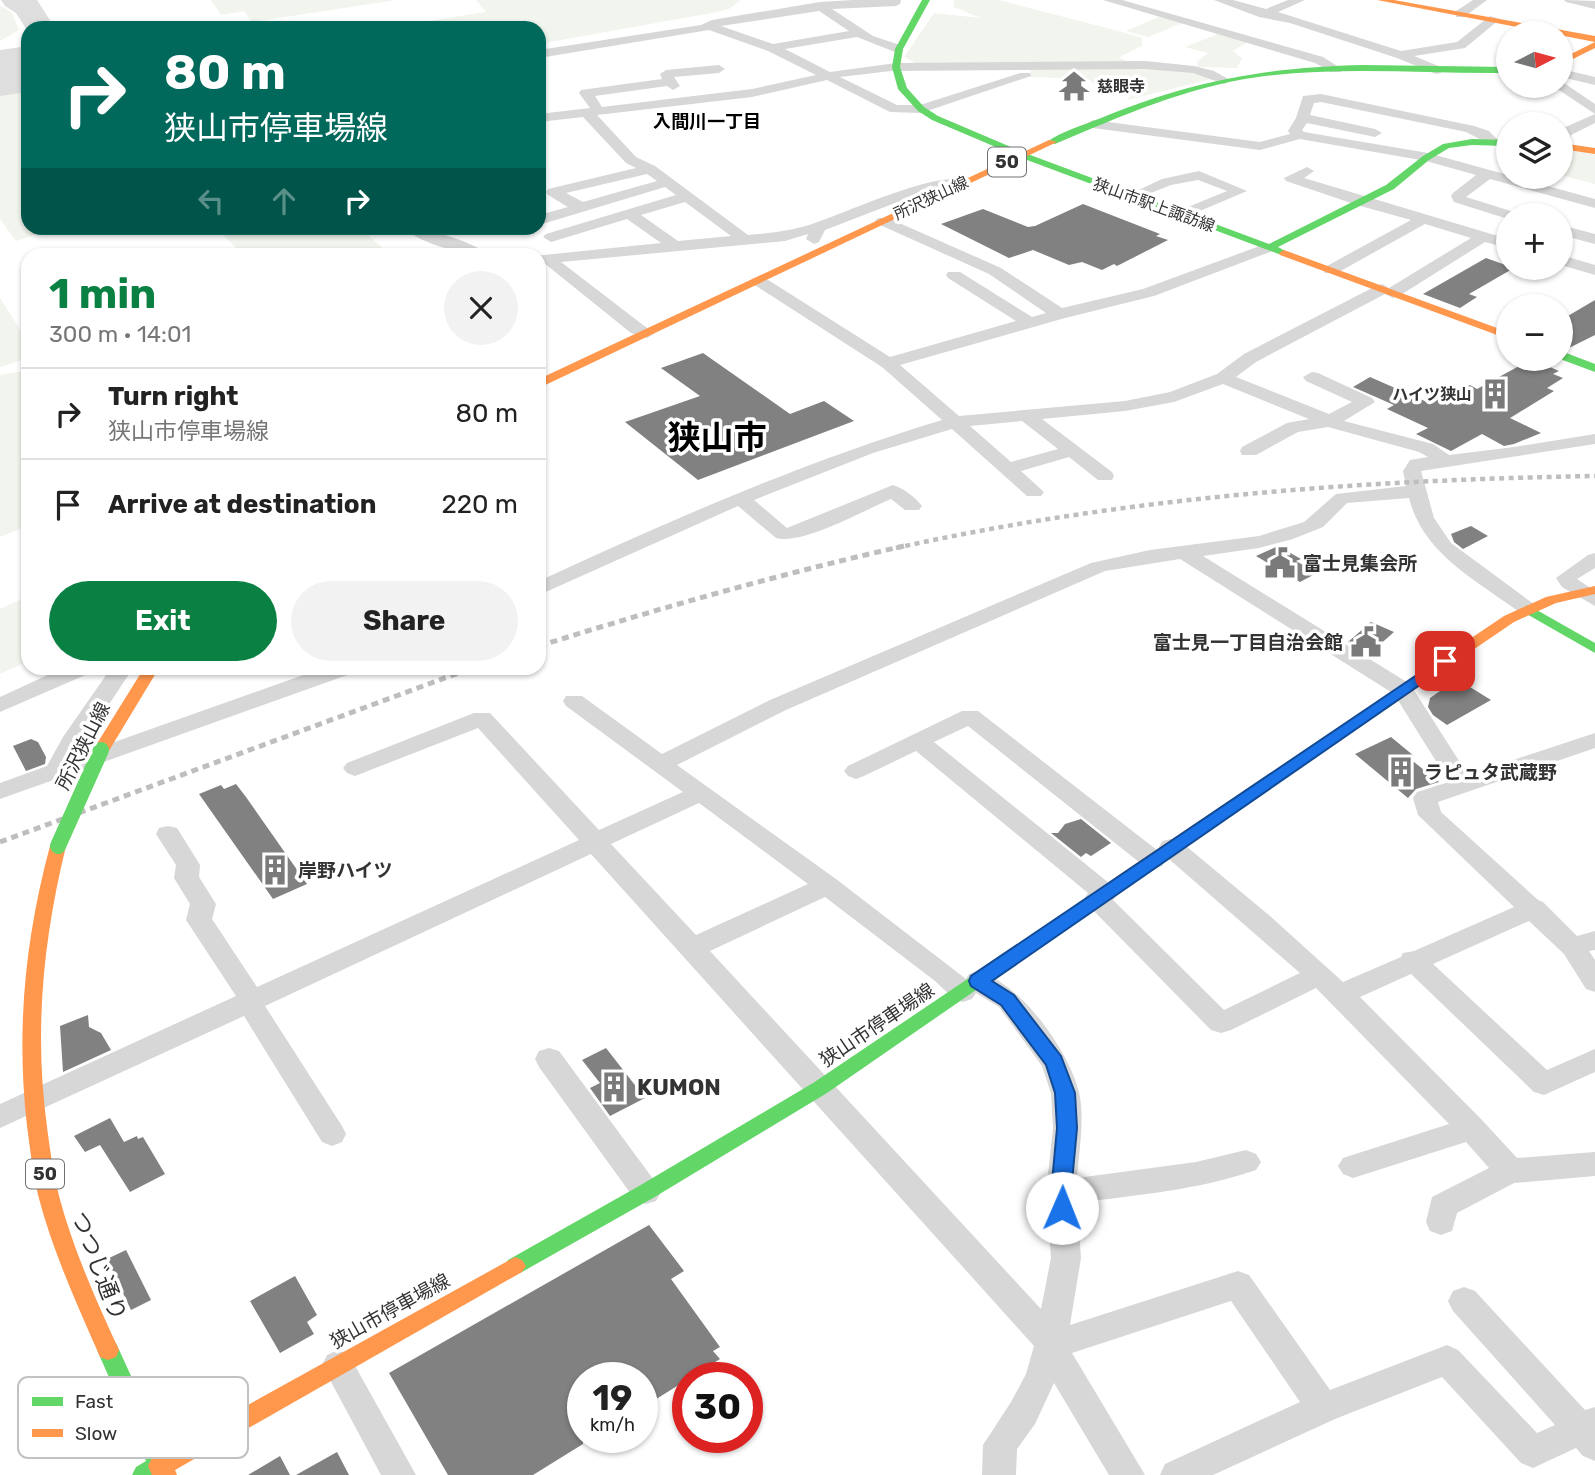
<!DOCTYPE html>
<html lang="en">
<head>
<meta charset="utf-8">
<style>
	:root { --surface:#fff; --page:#f2f2f2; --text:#222; --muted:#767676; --line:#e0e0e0; --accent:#0b8043 }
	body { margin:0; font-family:Rubik,"Noto Sans JP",sans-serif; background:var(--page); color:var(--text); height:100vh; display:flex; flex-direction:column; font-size:26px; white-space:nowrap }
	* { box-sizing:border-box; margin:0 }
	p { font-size:23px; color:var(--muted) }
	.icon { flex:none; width:38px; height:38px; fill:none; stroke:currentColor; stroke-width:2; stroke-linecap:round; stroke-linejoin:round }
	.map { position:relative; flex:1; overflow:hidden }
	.drawer { position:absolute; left:21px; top:248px; width:525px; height:427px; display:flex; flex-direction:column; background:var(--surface); border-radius:21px; box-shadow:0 2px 5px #0004 }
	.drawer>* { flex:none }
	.hud { position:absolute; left:21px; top:21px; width:525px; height:214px; border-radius:21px; box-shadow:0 2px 5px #0004; background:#00695c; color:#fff; overflow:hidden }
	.needle { width:46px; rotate:84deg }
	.tools { position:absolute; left:1496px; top:21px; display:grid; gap:14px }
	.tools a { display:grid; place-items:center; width:77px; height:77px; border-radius:50%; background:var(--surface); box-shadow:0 2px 5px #0004; font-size:35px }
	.speed { position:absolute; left:567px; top:1362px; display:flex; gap:14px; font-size:35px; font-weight:700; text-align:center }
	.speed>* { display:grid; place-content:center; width:91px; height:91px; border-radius:50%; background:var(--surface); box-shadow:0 2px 5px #0004; line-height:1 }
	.speed small { font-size:18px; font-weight:400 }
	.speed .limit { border:10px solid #d22; background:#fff; color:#111 }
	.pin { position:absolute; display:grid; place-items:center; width:60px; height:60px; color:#fff; margin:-30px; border-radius:14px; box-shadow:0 4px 10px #0006 }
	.me { position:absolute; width:77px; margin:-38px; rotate:1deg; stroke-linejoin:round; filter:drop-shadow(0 0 5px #0008) }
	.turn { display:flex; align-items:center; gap:24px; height:147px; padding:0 28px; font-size:32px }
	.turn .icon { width:91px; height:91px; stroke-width:2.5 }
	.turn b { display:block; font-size:49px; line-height:60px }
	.lanes { display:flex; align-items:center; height:66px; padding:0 28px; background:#0003; justify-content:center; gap:35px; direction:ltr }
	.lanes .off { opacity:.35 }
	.round { display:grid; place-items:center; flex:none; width:74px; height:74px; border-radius:37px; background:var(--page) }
	.headline { display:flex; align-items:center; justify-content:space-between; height:119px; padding:0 28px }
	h1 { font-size:42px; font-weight:700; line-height:52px; color:var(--accent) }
	.primary-button { display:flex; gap:14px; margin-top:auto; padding:14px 28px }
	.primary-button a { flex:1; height:80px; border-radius:42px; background:var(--accent); color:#fff; font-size:28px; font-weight:700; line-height:80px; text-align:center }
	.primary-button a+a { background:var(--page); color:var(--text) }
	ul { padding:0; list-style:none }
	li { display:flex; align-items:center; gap:21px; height:91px; padding:0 28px; border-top:2px solid var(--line) }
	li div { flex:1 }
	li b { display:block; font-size:26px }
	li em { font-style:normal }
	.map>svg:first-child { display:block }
	.green { fill:#f1f5ed }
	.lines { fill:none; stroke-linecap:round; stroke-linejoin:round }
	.taxiway { fill:#dedede; fill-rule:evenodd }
	.runway { fill:#dedede; fill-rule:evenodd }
	.building { fill:#818181 }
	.street { fill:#d7d7d7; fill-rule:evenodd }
	.fast { fill:#63d668; fill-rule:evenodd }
	.slow { fill:#ff974d; fill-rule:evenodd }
	.rail-far1 { stroke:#bebebe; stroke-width:4.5; stroke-dasharray:5 4.5; stroke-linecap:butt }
	.rail { stroke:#bebebe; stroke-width:5; stroke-dasharray:7 5; stroke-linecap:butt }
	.fast-bridge { stroke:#63d668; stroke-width:16 }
	.route { fill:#1a73e8; stroke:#114b97; stroke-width:2 }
	.labels { text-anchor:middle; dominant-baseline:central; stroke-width:7; stroke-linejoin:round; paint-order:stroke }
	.far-poi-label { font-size:16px; font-weight:bold; fill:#333; stroke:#fff; text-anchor:start }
	.far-street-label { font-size:16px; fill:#333; stroke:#fff }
	.far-neighbourhood-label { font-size:18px; font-weight:bold; fill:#000; stroke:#fff }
	.shield { fill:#fff; stroke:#707070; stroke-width:2 }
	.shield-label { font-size:18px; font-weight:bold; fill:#333 }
	.poi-label { font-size:19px; font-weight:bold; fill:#333; stroke:#fff; text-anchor:start }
	.street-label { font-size:19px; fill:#333; stroke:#fff }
	.near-poi-label { font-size:23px; font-weight:bold; fill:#333; stroke:#fff; text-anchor:start }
	.near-street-label { font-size:23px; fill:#333; stroke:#fff }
	.town-label { font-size:33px; font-weight:bold; fill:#000; stroke:#fff }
	.key { fill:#fff; stroke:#c2c2c2; stroke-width:2 }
	.key-label { font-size:19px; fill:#333 }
</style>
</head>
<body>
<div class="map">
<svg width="1595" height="1475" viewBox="0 0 1595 1475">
	<rect width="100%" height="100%" fill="#fff"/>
	<path class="green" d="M211 0H396L252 22 244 11 221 15Z
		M476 0H741L729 9 717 12 539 44V28H383L486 12Z
		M954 0H999L1122 32 1142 38V46L1119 57 1133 65 1199 70 1215 78 1127 100 1137 89 1061 78 1026 77 1036 65 923 67 904 57 934 13 981 18 954 7Z
		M0 5 12 13 19 30 0 41Z
		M1159 17 1182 23 1148 37 1126 31Z
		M1218 34 1248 42 1233 51 1242 58 1237 68 1197 67V62L1208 53 1185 47Z
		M28 85V228H55L16 241 0 219V92Z
		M1561 149 1595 154V184L1561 175Z
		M217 228H360L390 255H243Z
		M0 298 28 342V358L0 367Z
		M28 370V526L0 537V375Z
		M28 596V661L0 674V609Z"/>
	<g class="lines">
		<path class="taxiway" d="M1 0H37L55 28H28V32L16 13 5 6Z
			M20 61 28 63V78L0 87V66Z"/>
		<path class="runway" d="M28 46V92L0 96V50Z"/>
	</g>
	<path class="building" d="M1083 204 1160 234 1156 236 1168 240 1117 266 1114 264 1102 270 1082 262 1069 265 1033 250 1009 258 941 224 983 209 1028 227 1035 226Z
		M1486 258 1514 268 1469 294 1477 297 1460 308 1423 294Z
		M1595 300V335L1569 348 1561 346V320Z
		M703 353 790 414 824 401 854 421 698 480 625 422 700 396 661 368Z
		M1532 359 1559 371 1553 374 1563 378 1547 388 1554 391 1510 418 1541 433 1514 444 1504 446 1482 434 1451 451 1416 434 1428 428 1387 409 1394 405 1353 387 1370 377 1427 402 1445 392 1452 395 1470 385 1477 389Z
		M1471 526 1488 536 1463 549 1454 542 1451 534Z
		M1278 546 1301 559 1296 561 1317 573 1300 582 1256 556Z
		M1371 622 1394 632 1368 655 1348 642Z
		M1457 679 1491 700 1447 725 1433 715 1428 707 1430 698Z
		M1391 737 1414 756 1409 758 1439 782 1416 789 1408 798 1355 754Z
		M31 739 38 742 46 757 45 764 26 771 13 746Z
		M236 784 246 797 307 884 273 899 199 794 221 785 224 789Z
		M1081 819 1111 843 1091 856 1086 853 1081 857 1051 833H1058L1065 824Z
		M88 1015 89 1027 101 1033 111 1050 63 1072 60 1026Z
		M606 1048 645 1098 610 1116 590 1088 600 1083 582 1060Z
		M110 1118 124 1142 137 1136 138 1139 143 1137 165 1174 130 1192 100 1145 85 1152 74 1136Z
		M649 1225 684 1271 671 1279 720 1347 713 1351 720 1359 642 1408V1377H583V1444L533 1475H448L389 1373Z
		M126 1250 151 1300 131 1310 107 1259Z
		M295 1276 317 1315 307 1322 314 1334 280 1353 250 1301Z
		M337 1452 349 1475H296Z
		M280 1456 290 1475H248Z"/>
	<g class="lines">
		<path class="street" d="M853 0H901L900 4 896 6 832 9 873 36 903 46V52H895L857 37 785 49 830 72 896 63 1145 61 1194 66 1214 71 1230 80 1224 84 1193 73 1145 69 891 71 840 77 897 105H920L1020 73H1030L1031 76 921 113 890 112 827 80 752 97 597 115 636 157 655 166 748 235C770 233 791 231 812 224 839 216 950 164 970 183L963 187 921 193 825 230 819 242 814 244 806 239 808 234 785 241 561 262 643 325 655 333 647 338 631 333 544 263 539 264V256H534L661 243 627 219 551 242 543 237 546 234 676 195 665 187 539 225V215L568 207 548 195 546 192 548 189 636 168 626 163 583 117 539 122V114L590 108 579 93 581 90 662 79 660 74 666 70 719 65 725 69 719 73 674 77 680 86 673 90 667 86 595 96 602 107 752 89 816 75 768 51 709 30 539 58V50L701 25 712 20 820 2ZM819 11 849 31 773 44 721 26ZM647 174 657 181 583 202 566 193ZM685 202 731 236 678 241 641 215Z
			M1103 0H1122L1323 57 1342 69 1341 72H1331L1315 63Z
			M1214 0H1233L1266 9 1288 0H1305L1278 12 1401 51 1457 42 1490 16 1500 19 1465 48 1414 56 1441 67V73L1436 74 1397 58 1290 23 1259 17Z
			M1473 0H1487L1464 17H1456V11Z
			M1564 0 1595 1V9L1566 2Z
			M1561 69 1595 77V85L1561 77Z
			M1561 81 1595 104V123L1571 135 1570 146 1563 150 1561 129 1595 114 1556 88 1555 86H1561Z
			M1321 94 1474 126 1489 131 1500 142 1493 146 1466 132 1321 102 1314 103 1310 115 1375 129 1382 133 1375 137 1307 123 1302 130 1304 132 1428 153 1595 199V208L1490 179 1466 197 1514 212 1516 215H1508V219L1454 202 1451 196 1453 193 1476 175 1426 161 1300 139 1260 150 1093 128 1086 124 1093 120 1260 142 1290 134 1288 131 1296 118 1303 96Z
			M1307 167 1314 171 1304 178 1508 239V248L1485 242 1399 296 1393 298 1385 294 1256 362 1236 377 1329 414 1352 402 1306 381 1303 377 1312 372 1318 373 1372 398 1375 402 1344 421 1433 444 1449 455 1514 447 1595 434V444L1421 471 1434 518 1451 543 1535 605 1538 609 1535 613H1521C1477 581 1423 554 1409 498L1347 503 1323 527 1293 539 1259 548 1203 556 1410 684 1468 775 1595 733V748L1438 802 1441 812 1538 900 1543 902 1577 936 1595 931V950L1589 951 1595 960V992L1586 989 1564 954 1529 921 1433 964 1547 1070 1595 1049V1072L1544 1095 1534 1092 1411 974 1360 997 1482 1120 1517 1158 1595 1152V1176L1514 1183 1457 1213 1452 1231 1441 1235 1430 1231 1426 1222 1432 1197 1489 1168 1466 1142 1353 1178 1343 1174 1338 1166 1343 1158 1449 1124 1316 988 1231 1030 1221 1033 1211 1030 1088 905 1084 899 1088 893 916 751 864 776 856 779 848 776 844 771 848 766 962 711H978L1162 854 1165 860 1162 866 1153 869 1144 866 968 726 934 742 1114 887 1118 893 1113 900 1224 1010 1300 973 1162 853 1159 847 1162 841 1171 839 1180 841 1270 916 1343 982 1401 957 1403 953 1414 951 1514 907 1418 815 1413 798 1417 792 1449 782 1394 694 1180 559 1105 571 786 710 677 765 836 879 966 979 969 974 978 971C1021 984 1068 1049 1079 1092 1085 1119 1079 1151 1077 1178L1196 1162 1246 1150 1256 1154 1261 1162 1256 1170C1199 1190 1136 1195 1077 1203L1081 1258 1070 1325 1238 1271 1249 1275 1330 1390 1447 1345 1458 1350 1537 1433 1555 1425 1453 1311 1448 1301 1453 1291 1464 1287 1475 1291 1585 1410 1595 1407V1461L1583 1456 1576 1448 1533 1468 1521 1463 1442 1377 1335 1419 1213 1475H1160L1165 1464 1300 1402 1231 1301 1072 1353 1145 1475H1109L1054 1383 1035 1424 1017 1449 1016 1475H982L983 1445 1011 1402 1026 1374 1034 1346 591 854 265 1006 342 1126 346 1134 342 1142 332 1146 322 1142 244 1016 0 1128V1104L236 996 186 920 190 904 174 878 176 865 156 834 159 828 168 826 177 828 200 865 199 877 216 904 212 919 257 987 579 840 478 728 355 776 347 773 343 768 347 763 474 713H490L599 830 683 792 566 706 563 701 566 696H582L662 754 770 700 1091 563 1150 550 1259 536 1304 522 1336 494 1406 486 1403 471 1410 460 1428 457 1419 452 1328 427 1298 432 1256 455H1242L1240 451 1242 447 1287 423 1309 419 1223 384 1174 402 1125 411 1042 419 1112 472 1114 476 1112 480H1098L1069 457 1021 471 1044 492 1041 496H1027L952 429 873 453 754 500 787 528 893 485C903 488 915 497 922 506L919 510H905L891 499C864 510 804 545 776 538L738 506 539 595V581C671 520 803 462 942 420L882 367 753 284 751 281 753 278H765L890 357 1016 321 948 278 946 275 948 272H960L1032 317 1046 313 989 274 878 224 875 221 878 218H888L1001 268 1062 308 1143 289 1265 244H1275L1278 247 1275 250 1154 296 1065 318 900 365 959 416 1125 401 1170 392 1217 374 1244 354 1376 286 1382 284 1389 288 1471 238 1425 224 1337 273H1325L1323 270 1325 267 1411 220 1357 205 1286 181 1284 178ZM1022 421 1058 449 1011 462 970 426ZM699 803 808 884 696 935 611 844ZM825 897 935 981 954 999 963 1002 972 999 976 993 999 1007 1042 1066 1051 1093 1053 1128 1046 1193 1051 1258 1041 1309 710 951Z
			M1199 171 1247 191 1181 219 1176 218 1174 215 1176 212 1227 191 1198 180 1171 185 1131 201 1124 197 1162 179Z
			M1561 225 1595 234V244L1561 235Z
			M404 228C422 226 478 243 489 256 468 256 420 244 404 228Z
			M501 228H520L513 232H503Z
			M1561 255 1595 265V275L1561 265Z
			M1595 553V568L1577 579 1595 591V606L1562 587 1556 578 1588 555Z
			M63 668H93L90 673 0 712V697Z
			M111 668H133L75 756 323 668H356L353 673 0 799V783L47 766 63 737Z
			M549 1048 559 1051 656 1183 661 1192 656 1201 646 1204 636 1201 539 1067 535 1059 539 1051Z
			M338 1350 349 1355 416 1475H381L322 1365 327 1355Z"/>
		<path class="fast" d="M922 0H930L903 49 900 67 907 88 924 107 938 116 1025 153 1269 244 1386 185 1423 156 1443 144 1472 139 1508 140V146L1472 145 1449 148 1429 160 1394 189 1278 247 1289 253 1284 256 1019 157 932 120 918 111 898 89 892 67 895 49Z
			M1364 65 1508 67V73C1425 74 1341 66 1258 77 1187 87 1121 116 1055 144L1047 142C1062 131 1084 125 1101 118 1191 81 1267 67 1364 65Z
			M1561 351 1595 364V372L1560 359Z
			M1528 605 1595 643V653L1523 612 1521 609Z
			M1122 875 1128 877 1131 881 1128 885 827 1093 653 1198 522 1272 515 1275 508 1272 504 1266 508 1260 639 1186 813 1083Z
			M108 1340 116 1343 172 1466 166 1475H132L136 1467 146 1461 97 1350 100 1343Z"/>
		<path class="slow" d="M1377 0H1394L1595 36V42Z
			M1595 42V48L1561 65V59Z
			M1049 140 1057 142 539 388V379Z
			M1561 143 1595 148V154L1561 149Z
			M1284 250 1508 332V339L1280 255 1279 253Z
			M1595 586V594L1556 603 1514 622 1128 885H1116L1113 881 1116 877 1504 616 1546 597Z
			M144 668H159L107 754H95L93 750Z
			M58 840 64 842 66 846C43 940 34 1031 47 1127 50 1150 53 1173 59 1196 73 1249 96 1300 119 1350L116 1357 108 1360 100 1357 97 1350C75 1300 52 1249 38 1195 33 1173 30 1149 27 1126 16 1030 25 939 50 846L52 842Z
			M515 1257 522 1260 526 1266 522 1272 175 1470 177 1475H152L148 1466 152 1458Z"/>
		<path class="rail-far1" d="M896 548C1126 497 1360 480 1595 476"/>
		<path class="rail" d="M539 646C660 608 780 574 904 546
			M0 842 472 668"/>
		<path class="fast-bridge" d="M58 846 101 750"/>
	</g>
	<path class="route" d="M1445 656 1452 661 1450 664 992 981 1014 995 1061 1056 1075 1093 1077 1128 1071 1193 1073 1208 1070 1214 1062 1217 1055 1214 1051 1193 1057 1128 1055 1093 1046 1065 1001 1005 971 986 969 981 971 976Z"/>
	<defs>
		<g id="temple-bare" transform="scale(2.415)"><path d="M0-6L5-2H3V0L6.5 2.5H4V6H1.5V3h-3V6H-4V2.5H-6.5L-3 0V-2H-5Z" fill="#7a7a7a" stroke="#fff" stroke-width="2.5" paint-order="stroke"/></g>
		<g id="building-bare" transform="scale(2.415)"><path d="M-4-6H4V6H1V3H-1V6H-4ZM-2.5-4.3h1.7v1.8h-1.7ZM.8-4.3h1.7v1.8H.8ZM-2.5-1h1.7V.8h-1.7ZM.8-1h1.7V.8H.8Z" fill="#7a7a7a" stroke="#fff" stroke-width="2.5" paint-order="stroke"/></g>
		<g id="civic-bare" transform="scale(2.415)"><path d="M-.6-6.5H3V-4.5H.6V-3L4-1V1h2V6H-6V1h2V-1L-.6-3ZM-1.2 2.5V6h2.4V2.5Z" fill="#7a7a7a" stroke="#fff" stroke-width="2.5" paint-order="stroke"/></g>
	</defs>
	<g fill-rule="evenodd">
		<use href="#temple-bare" x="1074" y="86"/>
		<use href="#building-bare" x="1495" y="394"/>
		<use href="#civic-bare" x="1280" y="563"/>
		<use href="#civic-bare" x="1366" y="642"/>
		<use href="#building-bare" x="1401" y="772"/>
		<use href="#building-bare" x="275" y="870"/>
		<use href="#building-bare" x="614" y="1087"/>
	</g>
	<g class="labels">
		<g class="far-poi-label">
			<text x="1097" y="86">慈眼寺</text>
			<text x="1472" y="394" text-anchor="end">ハイツ狭山</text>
		</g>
		<g class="far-street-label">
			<text transform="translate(931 198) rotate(-25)">所沢狭山線</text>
			<text transform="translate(1154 205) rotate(20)">狭山市駅上諏訪線</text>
		</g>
		<g class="far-neighbourhood-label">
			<text x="707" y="122">入間川一丁目</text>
		</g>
		<g class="shield">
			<rect x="988" y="147.5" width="38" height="29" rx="5"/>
			<rect x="26" y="1159.5" width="38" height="29" rx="5"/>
		</g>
		<g class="shield-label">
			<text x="1007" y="162">50</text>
			<text x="45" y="1174">50</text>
		</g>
		<g class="poi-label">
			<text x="1303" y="563">富士見集会所</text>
			<text x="1343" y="642" text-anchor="end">富士見一丁目自治会館</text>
			<text x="1424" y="772">ラピュタ武蔵野</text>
			<text x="298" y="870">岸野ハイツ</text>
		</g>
		<g class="street-label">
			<text transform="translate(83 746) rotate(-63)">所沢狭山線</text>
			<text transform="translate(877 1025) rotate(-34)">狭山市停車場線</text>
			<text transform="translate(390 1311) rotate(-29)">狭山市停車場線</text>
		</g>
		<g class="near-poi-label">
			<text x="637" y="1087">KUMON</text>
		</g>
		<g class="near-street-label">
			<text transform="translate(99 1266) rotate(69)">つつじ通り</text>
		</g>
		<g class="town-label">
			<text x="717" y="437">狭山市</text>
		</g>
	</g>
	<rect x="18" y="1377" width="230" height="81" rx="10" class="key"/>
	<rect x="32" y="1397" width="31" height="9" fill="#63d668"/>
	<rect x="32" y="1429" width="31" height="8" fill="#ff974d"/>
	<g class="key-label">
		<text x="75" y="1408">Fast</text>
		<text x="75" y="1440">Slow</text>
	</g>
</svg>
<div class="tools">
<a><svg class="needle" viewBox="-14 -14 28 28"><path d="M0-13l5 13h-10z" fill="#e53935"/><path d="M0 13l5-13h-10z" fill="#767676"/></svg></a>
<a><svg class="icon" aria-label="layers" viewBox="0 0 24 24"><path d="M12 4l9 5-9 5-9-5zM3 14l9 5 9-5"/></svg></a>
<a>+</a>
<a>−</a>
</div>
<div class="speed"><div>19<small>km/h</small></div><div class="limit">30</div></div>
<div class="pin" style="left:1445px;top:661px;background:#d93025"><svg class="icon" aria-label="arrive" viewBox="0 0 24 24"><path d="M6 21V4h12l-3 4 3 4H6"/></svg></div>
<svg class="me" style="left:1062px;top:1208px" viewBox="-20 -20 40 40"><circle r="19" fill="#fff"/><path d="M0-13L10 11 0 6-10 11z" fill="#1a73e8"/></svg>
<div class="hud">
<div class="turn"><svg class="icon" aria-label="right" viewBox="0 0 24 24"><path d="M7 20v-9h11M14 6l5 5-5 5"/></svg><div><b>80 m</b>狭山市停車場線</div></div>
<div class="lanes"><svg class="icon off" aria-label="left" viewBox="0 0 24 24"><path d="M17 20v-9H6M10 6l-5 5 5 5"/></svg><svg class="icon off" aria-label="ahead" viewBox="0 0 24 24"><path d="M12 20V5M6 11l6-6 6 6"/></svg><svg class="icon" aria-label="right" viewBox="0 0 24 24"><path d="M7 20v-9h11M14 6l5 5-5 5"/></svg></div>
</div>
<section class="drawer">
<div class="headline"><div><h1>1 min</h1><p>300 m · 14:01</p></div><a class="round"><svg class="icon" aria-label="close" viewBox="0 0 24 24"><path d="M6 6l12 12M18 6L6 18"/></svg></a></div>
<ul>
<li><svg class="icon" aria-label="right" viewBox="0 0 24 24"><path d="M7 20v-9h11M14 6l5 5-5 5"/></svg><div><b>Turn right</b><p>狭山市停車場線</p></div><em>80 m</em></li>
<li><svg class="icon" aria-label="arrive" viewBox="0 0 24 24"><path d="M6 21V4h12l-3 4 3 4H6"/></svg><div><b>Arrive at destination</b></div><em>220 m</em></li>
</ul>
<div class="primary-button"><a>Exit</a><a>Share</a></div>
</section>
</div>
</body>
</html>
